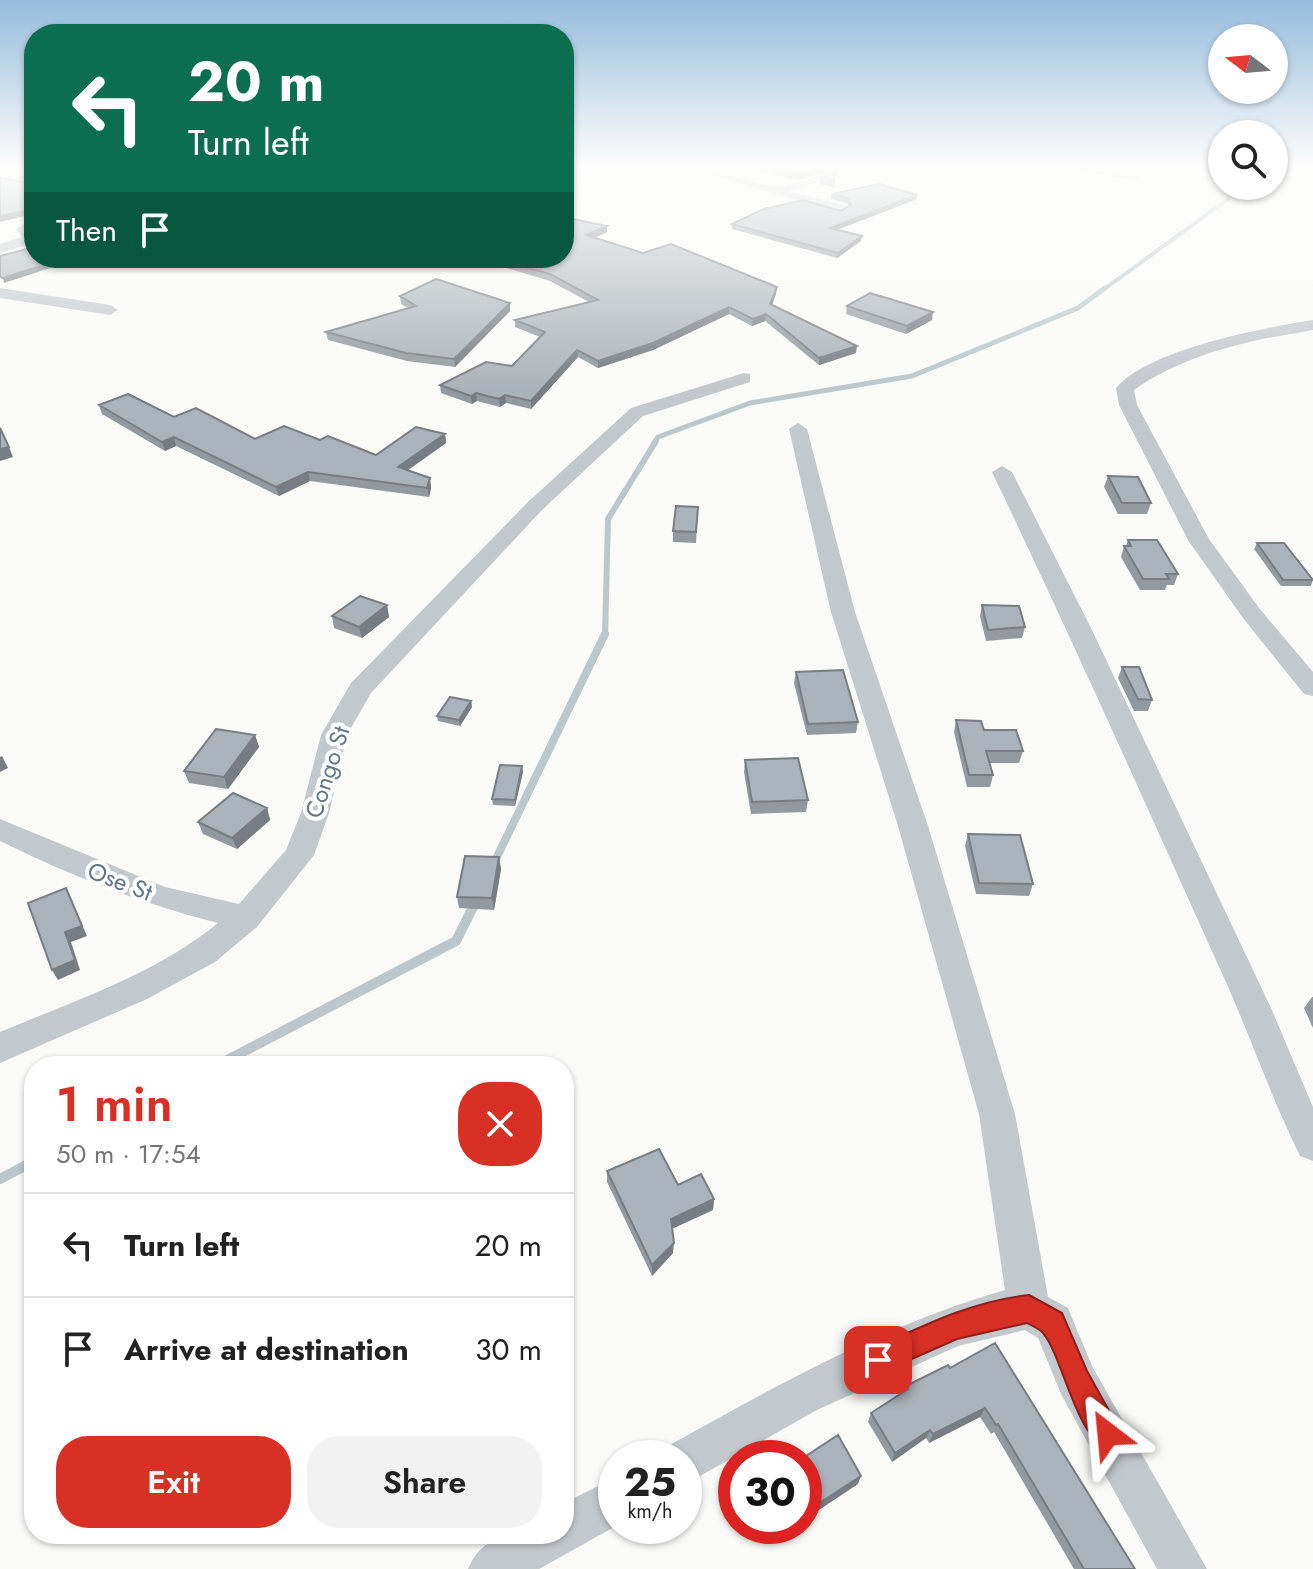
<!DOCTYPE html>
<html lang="en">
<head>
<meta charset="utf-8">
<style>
	:root { --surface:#fff; --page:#f2f2f2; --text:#222; --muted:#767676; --line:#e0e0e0; --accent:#d93025 }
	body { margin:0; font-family:Jost,sans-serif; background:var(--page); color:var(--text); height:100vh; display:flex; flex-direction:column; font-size:30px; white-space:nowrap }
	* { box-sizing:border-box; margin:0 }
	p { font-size:26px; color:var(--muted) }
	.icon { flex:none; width:44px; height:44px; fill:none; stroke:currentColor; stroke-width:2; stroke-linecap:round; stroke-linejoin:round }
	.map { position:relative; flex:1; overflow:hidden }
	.details { position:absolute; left:24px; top:1056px; width:550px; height:488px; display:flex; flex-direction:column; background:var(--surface); border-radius:32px; box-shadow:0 2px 6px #0004 }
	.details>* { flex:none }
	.banner { position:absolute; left:24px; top:24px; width:550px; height:244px; border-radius:32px; box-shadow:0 2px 6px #0004; background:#0b6e4f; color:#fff; overflow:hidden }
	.needle { width:52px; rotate:286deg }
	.controls { position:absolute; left:1208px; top:24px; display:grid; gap:16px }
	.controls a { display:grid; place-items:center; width:80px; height:80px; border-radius:50%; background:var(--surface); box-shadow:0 2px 6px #0004; font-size:40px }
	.speed { position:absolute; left:598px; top:1440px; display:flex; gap:16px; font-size:40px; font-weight:700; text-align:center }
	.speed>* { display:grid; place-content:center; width:104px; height:104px; border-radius:50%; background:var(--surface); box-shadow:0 2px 6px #0004; line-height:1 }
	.speed small { font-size:20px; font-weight:400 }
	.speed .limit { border:12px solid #d22; background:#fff; color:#111 }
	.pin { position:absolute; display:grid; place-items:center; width:68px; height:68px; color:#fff; margin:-34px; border-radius:16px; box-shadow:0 4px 12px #0006 }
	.me { position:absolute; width:88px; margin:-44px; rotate:331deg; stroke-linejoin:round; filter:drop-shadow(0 0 6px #0008) }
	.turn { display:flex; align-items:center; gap:28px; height:168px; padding:0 32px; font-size:36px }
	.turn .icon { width:104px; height:104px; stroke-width:2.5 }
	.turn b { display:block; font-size:56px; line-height:68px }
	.then { display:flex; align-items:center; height:76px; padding:0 32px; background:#0003; gap:16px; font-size:30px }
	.round { display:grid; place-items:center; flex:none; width:84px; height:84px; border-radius:32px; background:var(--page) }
	.head { display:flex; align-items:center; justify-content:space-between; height:136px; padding:0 32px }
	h1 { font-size:48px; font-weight:600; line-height:60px; color:var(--accent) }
	.action { display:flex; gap:16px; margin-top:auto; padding:16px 32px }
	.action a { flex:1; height:92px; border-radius:32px; background:var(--accent); color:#fff; font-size:32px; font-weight:600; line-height:92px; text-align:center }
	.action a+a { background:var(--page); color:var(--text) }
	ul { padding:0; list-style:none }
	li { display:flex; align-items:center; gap:24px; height:104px; padding:0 32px; border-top:2px solid var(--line) }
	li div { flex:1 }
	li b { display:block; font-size:30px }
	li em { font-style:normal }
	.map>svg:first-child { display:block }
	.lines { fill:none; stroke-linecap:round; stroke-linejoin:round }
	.stream-far4 { stroke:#bbc7cb; stroke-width:4 }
	.stream-far3 { stroke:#bbc7cb; stroke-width:5 }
	.stream-far2 { stroke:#bbc7cb; stroke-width:6 }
	.stream-far1 { stroke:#bbc7cb; stroke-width:8 }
	.stream { stroke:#bbc7cb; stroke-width:10 }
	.minor { fill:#c3c8cc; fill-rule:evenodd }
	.wall { fill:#929a9f }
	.shaded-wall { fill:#777d82 }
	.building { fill:#aab3b9; stroke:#777d82; stroke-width:2 }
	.route { fill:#d93025; stroke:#8d1f18; stroke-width:2 }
	.labels { text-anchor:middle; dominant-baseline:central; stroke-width:8; stroke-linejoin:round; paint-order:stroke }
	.street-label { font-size:24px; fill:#657683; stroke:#fff }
</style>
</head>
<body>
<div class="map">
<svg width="1313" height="1569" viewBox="0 0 1313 1569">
	<rect width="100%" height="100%" fill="#fafaf8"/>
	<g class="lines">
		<path class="stream-far4" d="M1103 290 1246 186"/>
		<path class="stream-far3" d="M654 443 658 437 750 403 912 376 1078 308 1105 288"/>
		<path class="stream-far2" d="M605 636 608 519 656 441"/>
		<path class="stream-far1" d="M494 863 605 634"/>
		<path class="stream" d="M216 1066 456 941 476 901
			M0 1179 34 1161"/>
		<path class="minor" d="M688 168C718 167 743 183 772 186 796 189 834 167 863 168L789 191 846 206 848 209 841 213Z
			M1056 168H1094L1140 176 1134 180Z
			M34 218 31 230 34 243 0 253V244L22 237 16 229Z
			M0 288 110 305 118 310 110 315 0 298Z
			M1313 320V330C1252 340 1186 353 1134 390L1137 405 1209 539 1259 608 1313 672V696L1304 694 1243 618 1188 540 1119 405 1116 388C1149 349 1263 328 1313 320Z
			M744 373 750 374V382L643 416 542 510 371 693 347 735 329 813 314 855 257 927 215 962 147 999 0 1063V1032C74 1001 156 974 218 923 142 904 71 876 0 841V819L165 887 239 904 286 850 301 813 321 735 351 683 528 502 631 408Z
			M798 423 807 429 855 612 928 826 1015 1114 1048 1297 1068 1308 1092 1366 1207 1569H1157L1062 1396 1038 1338 1025 1330 958 1346 817 1410 684 1485V1458H663L668 1446C776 1386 886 1324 1005 1290L979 1114 898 826 831 612 789 429Z
			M1002 466 1012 472 1091 628 1271 1008 1313 1107V1161L1300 1156C1273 1101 1253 1044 1229 989 1151 816 1074 643 992 472Z
			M616 1477V1526L539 1569H468C485 1527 526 1534 564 1534V1503Z"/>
	</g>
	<path class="wall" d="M740 168H838L798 180Z
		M836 172 834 187 820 184 821 177Z
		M832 194 917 199 837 230 861 241 837 258 732 229V224L841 211 849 206 847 203 831 199Z
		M607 226V232L594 238 776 294 772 305 856 353 819 365 765 321 752 326 729 314 653 350 598 368 578 357 531 409 506 403 500 407 477 401 472 404 441 393 440 385 512 366 540 337 515 327V320L589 302 550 281 496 265V259Z
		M400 296 510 311 455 367 407 361 328 340 326 332 408 308 401 304Z
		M847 306 932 320 906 334 846 314Z
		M99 405 174 417 255 439 320 440 376 455 445 434 446 443 407 471 430 478 431 488 429 497 310 481 279 496 176 446 165 451 102 414Z
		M1108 476 1151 503 1147 514H1118L1104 487Z
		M698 507 696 543 673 542V531Z
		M1128 540 1178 574 1174 585H1167L1165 590H1140L1121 557 1124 546H1126Z
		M1257 543 1313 579 1311 586H1281L1254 549Z
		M387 605 389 617 362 638 334 628 332 616Z
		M982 605 1025 627 1022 638 986 641 980 616Z
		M1122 667 1152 700 1148 711H1134L1118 678Z
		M796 672 858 722 856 733 807 735 794 683Z
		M471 701 472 707 460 726 438 721 437 716Z
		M956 720 984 730 1023 751 1019 763H990L993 775 990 787H967L954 732Z
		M255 735 259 747 228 789 189 783 184 771Z
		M745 760 808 800 806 812 751 814 744 772Z
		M523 772 515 806 493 805 492 799Z
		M267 808 270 820 237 849 203 834 198 822Z
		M968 834 1033 884 1029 896 976 894 965 846Z
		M499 857 501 869 494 910 459 908 457 897Z
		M1312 997H1313V1028L1304 1008Z
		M607 1171 678 1185 714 1199 713 1210 672 1229 673 1253 652 1276 607 1182Z
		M950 1368 1135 1569H1074L994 1432 991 1434 980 1417 929 1443 926 1438 892 1462 868 1422 871 1413 903 1392 906 1386Z"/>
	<path class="shaded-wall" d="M821 168H838L798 180V174Z
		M917 195V199L829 233 830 228Z
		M34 209V214L0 222V216Z
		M607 226V232L586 242V235Z
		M862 236 861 241 837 258 838 253Z
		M66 258H74L75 260 4 283 3 278Z
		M777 287 776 294 770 311V304Z
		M510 303V311L455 367 454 359Z
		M729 307V314L653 350 598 368V361Z
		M933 312 932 320 906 334 907 326Z
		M766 314 765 321 752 326 753 319Z
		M857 346 856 353 819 365V358Z
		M577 350 578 357 531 409V401Z
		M476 393 477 401 472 404 471 396Z
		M505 395 506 403 500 407 499 399Z
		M445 434 446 443 399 476 398 467Z
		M174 437 176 446 165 451 162 442Z
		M9 447 13 457 0 461V449Z
		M308 472 310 481 279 496 276 487Z
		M430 478 431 488 429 497 427 488Z
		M387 605 389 617 362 638 359 627Z
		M471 701 472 707 460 726 459 720Z
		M255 735 259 747 228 789 224 777Z
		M2 756 8 768 0 772V757Z
		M522 766 523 772 515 806V800Z
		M267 808 270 820 237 849 232 838Z
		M499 857 501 869 494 910 492 898Z
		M66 888 87 936 71 942 80 970 58 980 52 970 65 932Z
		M714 1199 713 1210 671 1229V1219Z
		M674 1243 673 1253 652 1276V1265Z
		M985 1408 980 1417 929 1443 933 1434Z
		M930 1430 926 1438 892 1462 895 1453Z
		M861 1476 858 1484 804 1520V1513Z"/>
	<path class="building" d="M767 168H821L798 174Z
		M836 172 834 180 821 177Z
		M0 177 34 185V209L0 216Z
		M879 184 917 195 830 228 862 236 838 253 732 224 764 209 803 200 841 211 851 205 847 198 832 194Z
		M564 217 607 226 586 235 643 253 671 244 777 287 770 304 857 346 819 358 766 314 753 319 729 307 653 343 598 361 577 350 531 401 505 395 499 399 476 393 471 396 440 385 486 362 512 366 545 332 515 320 598 300 550 274 496 259 564 258Z
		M34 247V258H66L3 278 0 277V256Z
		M436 279 510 303 454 359 406 353 326 332 416 306 400 296Z
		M870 293 933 312 907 326 847 306Z
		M128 394 174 417 196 408 255 439 284 426 320 440 328 436 376 455 416 427 445 434 398 467 430 478 427 488 308 472 276 487 174 437 162 442 99 405Z
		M0 428 9 447 0 449Z
		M1108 476 1138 477 1151 503H1122Z
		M676 506 698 507 696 532 673 531Z
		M1128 540H1157L1178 574H1166L1169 579H1143L1124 546H1131Z
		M1257 543H1284L1313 580H1283Z
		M360 596 387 605 359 627 332 616Z
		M982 605 1019 606 1025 627 988 630Z
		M1122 667H1139L1152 700 1138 699Z
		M843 670 858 722 808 724 796 672Z
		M450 697 471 701 459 720 437 716Z
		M956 720 981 721 984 730H1016L1023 751H986L993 775H969Z
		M216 729 255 735 224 777 184 771Z
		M798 758 808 800 752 802 745 760Z
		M500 765 522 766 515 800 492 799Z
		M233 793 267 808 232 838 198 822Z
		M968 834 1020 835 1033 884 979 883Z
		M465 856 499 857 492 898 457 897Z
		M66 888 82 926 65 932 75 960 52 970 28 903Z
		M659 1149 678 1185 701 1174 714 1199 671 1219 674 1243 652 1265 607 1171Z
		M995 1343 1135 1569H1084L998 1424 996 1425 985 1408 933 1434 930 1430 895 1453 871 1413 908 1389 906 1386 948 1365 950 1368Z
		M838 1435 861 1476 804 1513V1458H803Z"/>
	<linearGradient id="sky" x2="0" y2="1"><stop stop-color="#96bcdc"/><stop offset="0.43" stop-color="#fdfdfc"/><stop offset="1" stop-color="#fdfdfc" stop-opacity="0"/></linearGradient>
	<rect width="1313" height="388" fill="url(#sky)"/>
	<path class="route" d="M1029 1295 1062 1313 1087 1371 1122 1434 1118 1445 1108 1449C1075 1435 1063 1357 1043 1333 1040 1329 1031 1325 1027 1323L957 1339 878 1374 868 1370 864 1360 868 1351C921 1327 971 1301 1029 1295Z"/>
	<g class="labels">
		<g class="street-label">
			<text transform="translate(327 772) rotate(-72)">Congo St</text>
			<text transform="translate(120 881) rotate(21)">Ose St</text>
		</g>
	</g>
</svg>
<div class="controls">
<a><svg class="needle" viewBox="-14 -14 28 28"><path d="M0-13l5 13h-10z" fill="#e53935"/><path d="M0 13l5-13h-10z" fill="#767676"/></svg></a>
<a><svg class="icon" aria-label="search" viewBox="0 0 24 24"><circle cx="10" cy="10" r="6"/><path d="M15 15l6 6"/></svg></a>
</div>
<div class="speed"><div>25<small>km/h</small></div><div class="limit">30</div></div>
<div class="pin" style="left:878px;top:1360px;background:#d93025"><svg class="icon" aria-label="arrive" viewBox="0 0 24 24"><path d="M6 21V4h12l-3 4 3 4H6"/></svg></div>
<svg class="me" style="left:1108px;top:1434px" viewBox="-20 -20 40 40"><path d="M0-17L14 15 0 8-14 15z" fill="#d93025" stroke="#fff" stroke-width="4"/></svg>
<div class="banner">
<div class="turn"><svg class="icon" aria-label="left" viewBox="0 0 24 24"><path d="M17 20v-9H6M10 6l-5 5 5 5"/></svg><div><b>20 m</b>Turn left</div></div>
<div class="then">Then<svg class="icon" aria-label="arrive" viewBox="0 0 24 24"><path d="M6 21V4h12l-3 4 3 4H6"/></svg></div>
</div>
<section class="details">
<div class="head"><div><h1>1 min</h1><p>50 m · 17:54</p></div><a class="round" style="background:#d93025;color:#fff"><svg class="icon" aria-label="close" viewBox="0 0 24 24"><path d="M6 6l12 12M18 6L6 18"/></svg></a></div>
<ul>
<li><svg class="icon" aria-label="left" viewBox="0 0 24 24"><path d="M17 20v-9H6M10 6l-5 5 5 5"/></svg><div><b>Turn left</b></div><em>20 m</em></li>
<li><svg class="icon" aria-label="arrive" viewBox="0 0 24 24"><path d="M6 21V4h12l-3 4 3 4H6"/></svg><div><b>Arrive at destination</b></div><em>30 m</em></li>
</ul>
<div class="action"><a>Exit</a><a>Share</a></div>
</section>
</div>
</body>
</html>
